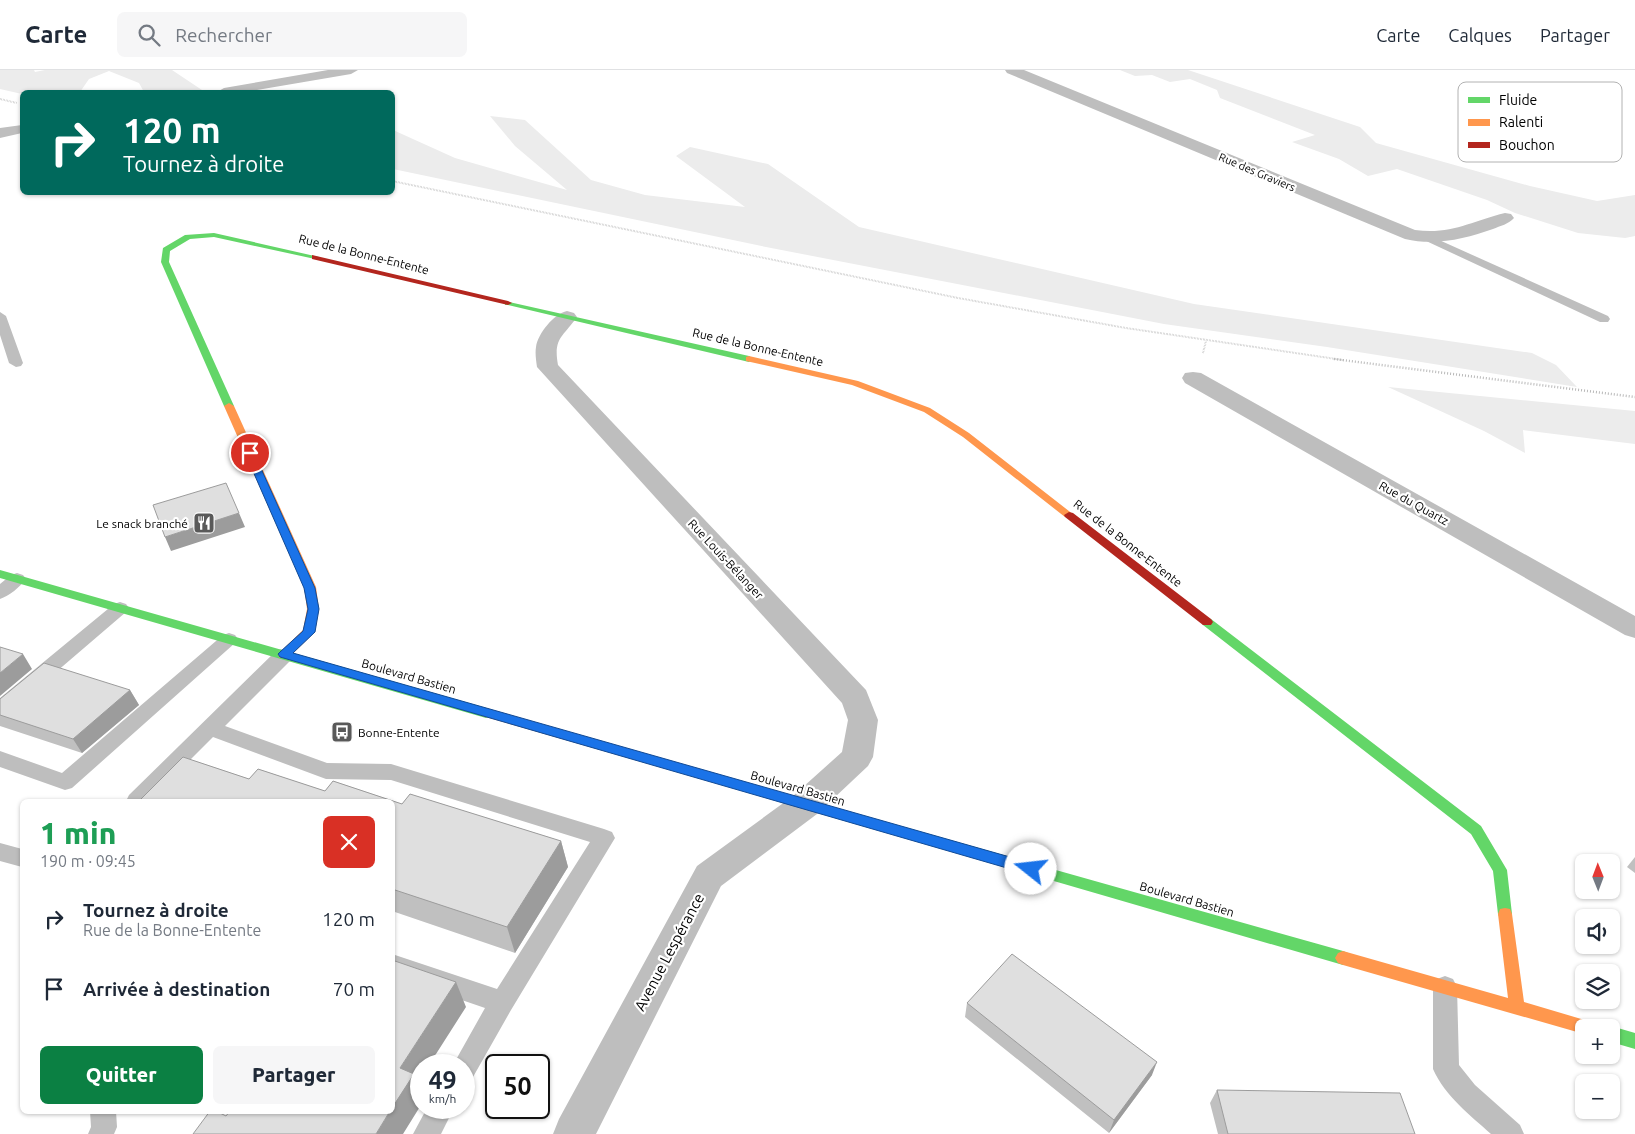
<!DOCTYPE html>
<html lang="fr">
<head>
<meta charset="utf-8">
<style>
	:root { --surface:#fff; --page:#f6f6f7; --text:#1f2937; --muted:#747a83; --line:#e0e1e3; --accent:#0b8043 }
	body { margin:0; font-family:Ubuntu,sans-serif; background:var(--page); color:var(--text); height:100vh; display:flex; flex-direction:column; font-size:19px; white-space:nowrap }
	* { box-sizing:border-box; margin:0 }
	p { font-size:16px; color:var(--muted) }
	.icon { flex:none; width:28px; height:28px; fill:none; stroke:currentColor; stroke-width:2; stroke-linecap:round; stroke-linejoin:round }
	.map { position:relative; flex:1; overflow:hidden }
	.drawer { position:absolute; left:20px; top:729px; width:375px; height:315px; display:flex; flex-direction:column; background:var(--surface); border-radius:8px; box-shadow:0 1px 4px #0004 }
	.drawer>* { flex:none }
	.guide { position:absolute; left:20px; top:20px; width:375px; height:105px; border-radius:8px; box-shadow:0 1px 4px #0004; background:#00695c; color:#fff; overflow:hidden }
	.needle { width:32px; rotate:359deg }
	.buttons { position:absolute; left:1575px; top:784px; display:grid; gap:10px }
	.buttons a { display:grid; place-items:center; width:45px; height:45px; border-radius:8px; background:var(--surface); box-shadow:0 1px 4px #0004; font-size:25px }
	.speed { position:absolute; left:410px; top:984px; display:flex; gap:10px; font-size:25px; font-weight:700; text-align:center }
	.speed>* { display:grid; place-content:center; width:65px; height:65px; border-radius:50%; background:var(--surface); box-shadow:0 1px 4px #0004; line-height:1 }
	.speed small { font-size:12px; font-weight:400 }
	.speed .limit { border:2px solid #111; border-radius:8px; background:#fff; color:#111 }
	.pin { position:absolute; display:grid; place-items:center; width:42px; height:42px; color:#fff; margin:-21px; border:2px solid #fff; border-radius:50%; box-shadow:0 1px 5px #0007 }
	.me { position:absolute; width:55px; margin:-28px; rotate:286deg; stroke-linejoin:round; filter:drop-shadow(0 0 4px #0008) }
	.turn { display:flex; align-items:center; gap:18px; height:105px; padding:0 20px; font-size:22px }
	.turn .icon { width:65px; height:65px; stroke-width:2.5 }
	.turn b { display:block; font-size:35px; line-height:42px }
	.round { display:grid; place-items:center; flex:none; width:52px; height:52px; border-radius:8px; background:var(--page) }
	.summary { display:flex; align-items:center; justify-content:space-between; height:85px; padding:0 20px }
	h1 { font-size:30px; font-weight:800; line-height:38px; color:#1e9e55 }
	.cta { display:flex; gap:10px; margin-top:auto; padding:10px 20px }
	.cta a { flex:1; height:58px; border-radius:8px; background:var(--accent); color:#fff; font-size:20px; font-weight:800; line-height:58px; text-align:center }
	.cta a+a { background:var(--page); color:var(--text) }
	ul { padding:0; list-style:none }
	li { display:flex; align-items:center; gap:15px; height:70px; padding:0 20px }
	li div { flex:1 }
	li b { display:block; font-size:19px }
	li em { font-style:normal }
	header { display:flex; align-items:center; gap:30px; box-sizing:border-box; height:70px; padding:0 25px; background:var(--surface); border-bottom:1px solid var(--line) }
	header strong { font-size:24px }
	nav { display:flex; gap:28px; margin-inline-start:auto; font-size:18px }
	.search { width:350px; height:45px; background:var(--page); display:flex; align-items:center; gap:12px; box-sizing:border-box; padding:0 18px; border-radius:8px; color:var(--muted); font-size:19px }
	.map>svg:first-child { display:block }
	.green { fill:#ececec }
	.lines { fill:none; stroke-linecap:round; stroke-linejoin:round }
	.path-far1 { stroke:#b9b9b9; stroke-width:2; stroke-dasharray:0.5 1; stroke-linecap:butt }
	.path { stroke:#b9b9b9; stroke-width:2.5; stroke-dasharray:1 2; stroke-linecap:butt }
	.lane { fill:#bebebe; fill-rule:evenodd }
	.street { fill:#bebebe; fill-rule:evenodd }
	.fast { fill:#63d668; fill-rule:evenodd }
	.slow { fill:#ff974d; fill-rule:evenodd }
	.jam { fill:#b3261e; fill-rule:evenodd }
	.wall { fill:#c0c0c0 }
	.shaded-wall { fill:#9c9c9c }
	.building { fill:#dfdfdf; stroke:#9c9c9c }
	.route { fill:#1a73e8; stroke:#114b97 }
	.labels { text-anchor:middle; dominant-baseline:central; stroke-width:4.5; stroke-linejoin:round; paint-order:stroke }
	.far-street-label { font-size:11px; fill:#000; stroke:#fff }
	.street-label { font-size:12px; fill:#000; stroke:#fff }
	.poi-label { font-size:12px; fill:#000; stroke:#fff; text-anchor:end }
	.near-street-label { font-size:15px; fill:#000; stroke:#fff }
	.key { fill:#fff; stroke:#b2b2b2; stroke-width:1 }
	.key-label { font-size:14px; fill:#000 }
</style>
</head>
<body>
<header>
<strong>Carte</strong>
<div class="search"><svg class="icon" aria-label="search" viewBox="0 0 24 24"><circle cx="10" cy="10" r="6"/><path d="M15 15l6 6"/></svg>Rechercher</div>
<nav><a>Carte</a><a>Calques</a><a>Partager</a></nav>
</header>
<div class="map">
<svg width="1635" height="1064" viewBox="0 0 1635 1064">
	<rect width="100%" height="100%" fill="#fff"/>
	<path class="green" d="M0 0H34L35 2 45 0H172L205 22H144L139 13 109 1 89 9 80 22H22V24L0 19Z
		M1120 0H1188L1360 57 1376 73 1530 116 1597 131 1635 125V166L1625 168 1578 163 1515 143 1487 130 1397 99 1368 106 1339 89 1292 72 1315 65 1220 28 1217 20 1190 9 1170 12 1152 5 1135 6Z
		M490 46 525 50 591 110 645 125 745 137 676 86 690 77 768 94 859 157 1194 234 1532 283 1556 295 1577 317 1327 277 1164 254 766 177 393 99V60L455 88 567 120 515 76Z
		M1388 317 1635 341V374L1523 360 1525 383 1484 361Z"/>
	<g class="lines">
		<path class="path-far1" d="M0 29 17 33
			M392 111 958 228 1126 258 1343 290
			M1203 283 1206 271"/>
		<path class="path" d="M1334 289 1635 327"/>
		<path class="lane" d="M1428 165 1608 246 1610 249 1608 252H1600L1424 170 1422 168Z
			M0 242 6 246 23 293 21 296 16 297 9 293 0 265Z
			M17 503 23 505 26 509C20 517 9 526 0 529V514L11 505Z
			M120 532 126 534 129 538 126 542 7 644 0 646V628L114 534Z
			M229 563 235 565 238 569 235 573 72 718 65 720 0 697V681L62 703 223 565Z
			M284 579 291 580 293 585 291 590 225 656 327 693 391 694 604 759 612 762 615 768 511 940 473 1007 464 1010V995H453L485 938 392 906V884L497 919 590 772 391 710 326 709 213 667 149 731H126L129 725 277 580Z
			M0 773 22 779V797L0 791Z
			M1445 906 1453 909 1457 917 1459 995 1475 1015 1520 1055 1524 1064H1491C1470 1045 1445 1026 1433 999V917L1437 909Z
			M427 1038H454L441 1064H413Z
			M90 1041H116L117 1057 114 1064H88L91 1057Z"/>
		<path class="street" d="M328 0H358L351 4 245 22H217L224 18Z
			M1005 0H1024L1415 160C1451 165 1472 151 1505 143L1511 144 1514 148C1509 154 1500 156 1493 159 1465 169 1435 176 1405 169L1007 3Z
			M22 55V63L0 68V58Z
			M567 241 574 243 577 247C563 267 553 268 558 295L866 620 878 650 873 687 868 696 817 744 721 816 596 1064H553L559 1049 697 796 793 726 842 682 848 650 842 633 537 297C536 290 535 283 536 277 538 263 554 244 567 241Z
			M1193 302 1201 303 1635 546V568L1625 565 1185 313 1182 308 1185 303Z"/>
		<path class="fast" d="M214 163 319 187 315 189 214 167 190 169 170 181 169 192 234 336 229 339 224 336 161 192 163 178 185 165Z
			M505 231 749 286 753 289 749 292 508 235H505Z
			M0 500 486 638 490 640 492 643 490 646 486 648 0 508Z
			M1207 548 1211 549 1481 756 1507 800 1512 844 1510 849 1505 850 1500 849 1498 844 1493 801 1471 764 1203 555 1201 552 1203 549Z
			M847 741 1343 881 1348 883 1351 888 1348 893 1343 895 847 751 842 750 840 746 842 742Z
			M1611 956 1635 963V979L1611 972V958H1608Z"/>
		<path class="slow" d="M749 286 858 311 930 338 969 363 1074 445 1073 447H1065L963 367 924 342 852 315 746 291V287Z
			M229 333 234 336 316 517 319 539 315 562 288 588H280L278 585 280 582 303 560 307 539 304 517 224 336Z
			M486 638 847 741 852 742 854 746 852 750 847 751 482 646 480 643 482 640Z
			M1505 838 1510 839 1512 844 1524 932 1588 951 1594 953 1596 958H1584V964L1343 895 1338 893 1335 888 1338 883 1343 881 1508 928 1498 844 1500 839Z"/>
		<path class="jam" d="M312 185 508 231 512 233 508 235 312 189Z
			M1069 442 1073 443 1211 549 1213 552 1211 555H1203L1065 447 1064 445Z"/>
	</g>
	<path class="wall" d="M130 620 139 635 82 683 0 656V629Z
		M183 687 249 709 258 699 325 721 333 711 402 734 410 724 561 771 568 797 515 883 392 841V731H139Z
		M1635 787V803L1627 797Z
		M967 933 1152 1005 1109 1063 965 947Z
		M1217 1020 1415 1064H1218L1210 1033Z"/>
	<path class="shaded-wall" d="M239 443 245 457 171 481 165 467Z
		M23 584 32 599 0 626V603Z
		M130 620 139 635 82 683 73 669Z
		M561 771 568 797 515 883 507 857Z
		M456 912 466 937 429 995H421V1008L419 1012 421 1018V1035L403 1064H376L390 1041H392V1038L400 998Z
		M1157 992 1152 1005 1109 1063 1114 1050Z"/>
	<path class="building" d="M226 413 239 443 165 467 153 435Z
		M0 577 23 584 0 603Z
		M44 593 130 620 73 669 0 645V629Z
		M183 687 249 709 258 699 325 721 333 711 402 734 410 724 561 771 507 857 392 819V731H139Z
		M1012 884 1157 992 1114 1050 967 933Z
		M392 890 456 912 400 998 414 1004 392 1038Z
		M1217 1020 1400 1023 1415 1064H1228Z
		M210 1041H216L226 1046 230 1041H390L376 1064H193Z"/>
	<path class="route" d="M250 380 254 383 315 518 319 539 315 562 293 583 1031 793 1036 795 1038 799 1036 803 1031 805 280 587 278 584 280 582 303 561 308 539 304 518 245 383Z"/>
	<defs>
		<g id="restaurant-square" transform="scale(1.125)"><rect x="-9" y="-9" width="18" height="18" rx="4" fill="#595959" stroke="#fff"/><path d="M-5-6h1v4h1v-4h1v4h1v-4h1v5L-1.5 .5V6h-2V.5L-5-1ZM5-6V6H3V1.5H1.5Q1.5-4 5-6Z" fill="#fff"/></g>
		<g id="bus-square" transform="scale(1.125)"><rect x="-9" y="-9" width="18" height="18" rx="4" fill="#595959" stroke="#fff"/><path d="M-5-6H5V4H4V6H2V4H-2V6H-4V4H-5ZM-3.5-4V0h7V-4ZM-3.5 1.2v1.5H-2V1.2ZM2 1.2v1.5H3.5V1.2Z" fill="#fff"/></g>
	</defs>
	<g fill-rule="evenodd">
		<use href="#restaurant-square" x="204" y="453"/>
		<use href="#bus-square" x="342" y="662"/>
	</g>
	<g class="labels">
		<g class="far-street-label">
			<text transform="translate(1257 102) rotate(23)">Rue des Graviers</text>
		</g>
		<g class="street-label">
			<text transform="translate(364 184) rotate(14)">Rue de la Bonne-Entente</text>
			<text transform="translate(758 277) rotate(13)">Rue de la Bonne-Entente</text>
			<text transform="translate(1414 433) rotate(29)">Rue du Quartz</text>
			<text transform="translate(1128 473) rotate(38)">Rue de la Bonne-Entente</text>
			<text transform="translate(726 489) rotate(47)">Rue Louis-Bélanger</text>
			<text transform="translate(409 606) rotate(16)">Boulevard Bastien</text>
			<text transform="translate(798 718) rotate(16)">Boulevard Bastien</text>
			<text transform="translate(1187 829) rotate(16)">Boulevard Bastien</text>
		</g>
		<g class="poi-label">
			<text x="188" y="453">Le snack branché</text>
			<text x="358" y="662" text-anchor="start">Bonne-Entente</text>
		</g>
		<g class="near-street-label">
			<text transform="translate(669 882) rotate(-62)">Avenue Lespérance</text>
		</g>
	</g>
	<rect x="1458" y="12" width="164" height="80" rx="8" class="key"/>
	<rect x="1468" y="27" width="22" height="6" fill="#63d668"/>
	<rect x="1468" y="49" width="22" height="7" fill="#ff974d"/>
	<rect x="1468" y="72" width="22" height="6" fill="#b3261e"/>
	<g class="key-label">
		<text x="1499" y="35">Fluide</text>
		<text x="1499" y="57">Ralenti</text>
		<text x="1499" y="80">Bouchon</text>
	</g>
</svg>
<div class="buttons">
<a><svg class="needle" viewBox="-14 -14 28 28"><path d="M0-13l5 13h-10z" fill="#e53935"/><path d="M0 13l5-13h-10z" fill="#747a83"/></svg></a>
<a><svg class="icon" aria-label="sound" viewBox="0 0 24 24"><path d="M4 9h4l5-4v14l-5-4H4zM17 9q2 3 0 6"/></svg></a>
<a><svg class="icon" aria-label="layers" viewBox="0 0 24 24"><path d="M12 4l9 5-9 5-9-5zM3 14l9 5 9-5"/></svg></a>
<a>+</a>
<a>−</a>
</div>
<div class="speed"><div>49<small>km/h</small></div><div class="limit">50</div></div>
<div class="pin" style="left:250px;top:383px;background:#d93025"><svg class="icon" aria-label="arrive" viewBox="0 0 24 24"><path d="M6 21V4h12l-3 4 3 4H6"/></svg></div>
<svg class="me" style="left:1031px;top:799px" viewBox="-20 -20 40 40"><circle r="19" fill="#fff"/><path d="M0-13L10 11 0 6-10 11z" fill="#1a73e8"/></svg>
<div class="guide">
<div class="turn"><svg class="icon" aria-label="right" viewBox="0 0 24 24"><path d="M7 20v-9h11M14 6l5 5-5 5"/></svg><div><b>120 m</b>Tournez à droite</div></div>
</div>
<section class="drawer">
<div class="summary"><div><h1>1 min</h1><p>190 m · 09:45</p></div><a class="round" style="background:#d93025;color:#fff"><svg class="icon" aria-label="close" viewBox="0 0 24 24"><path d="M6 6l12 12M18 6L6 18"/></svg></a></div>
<ul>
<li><svg class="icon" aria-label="right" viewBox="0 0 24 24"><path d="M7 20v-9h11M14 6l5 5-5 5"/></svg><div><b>Tournez à droite</b><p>Rue de la Bonne-Entente</p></div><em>120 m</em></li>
<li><svg class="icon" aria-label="arrive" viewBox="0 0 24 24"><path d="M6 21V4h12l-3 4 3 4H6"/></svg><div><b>Arrivée à destination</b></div><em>70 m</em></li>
</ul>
<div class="cta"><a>Quitter</a><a>Partager</a></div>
</section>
</div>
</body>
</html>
